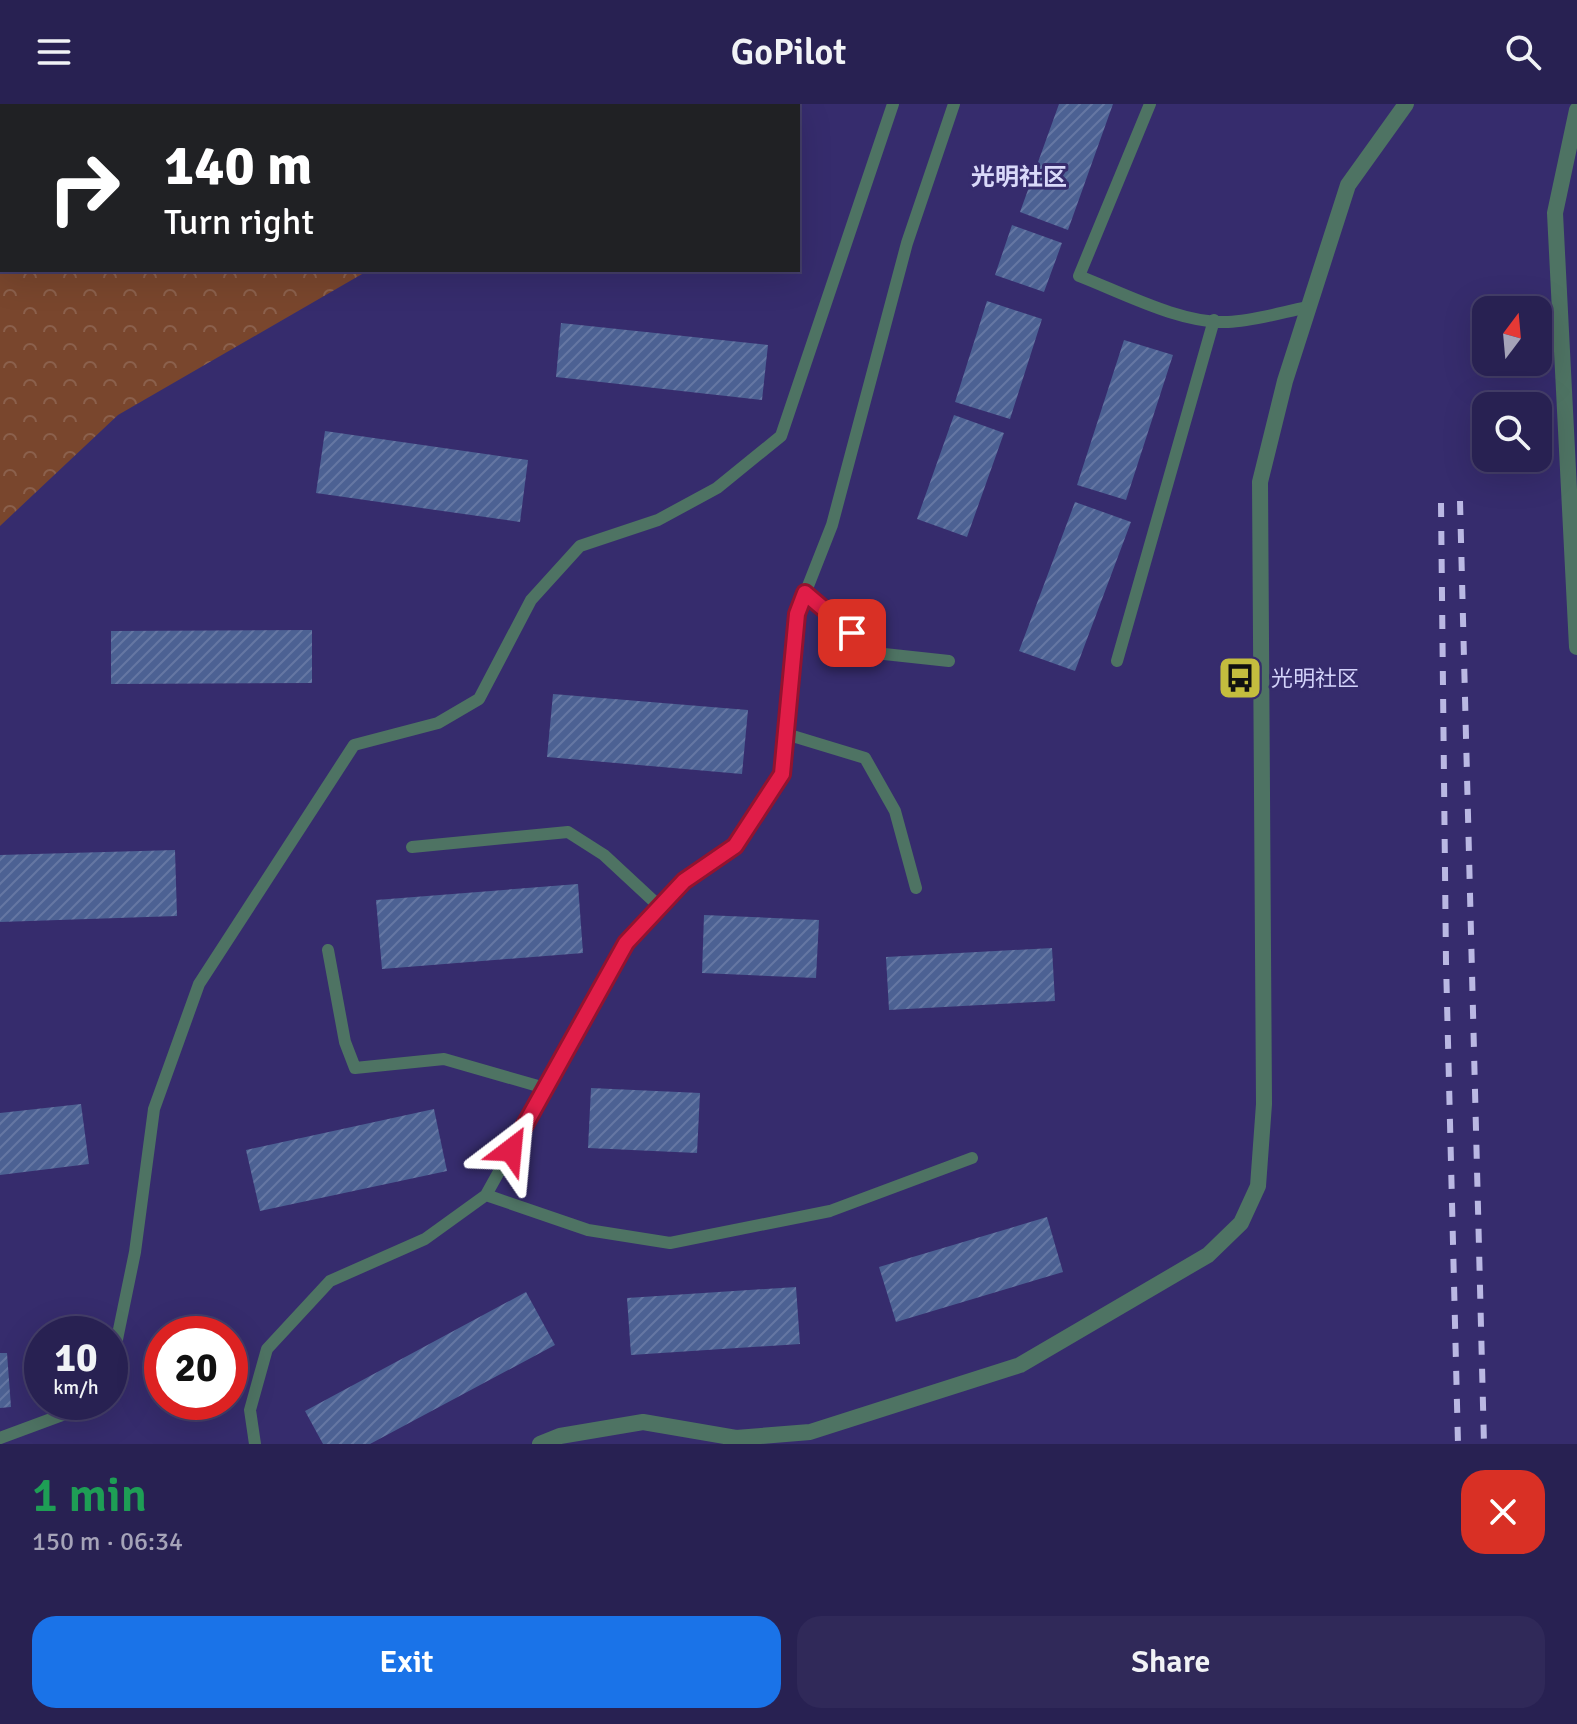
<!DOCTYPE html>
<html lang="en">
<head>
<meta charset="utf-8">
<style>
	:root { --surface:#282152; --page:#302959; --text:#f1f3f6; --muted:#a5a3b8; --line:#443e69; --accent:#1a73e8 }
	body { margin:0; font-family:Signika,"Noto Sans SC",sans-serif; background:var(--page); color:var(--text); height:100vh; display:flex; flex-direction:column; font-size:30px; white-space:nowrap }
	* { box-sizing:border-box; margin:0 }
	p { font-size:26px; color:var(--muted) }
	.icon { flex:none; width:44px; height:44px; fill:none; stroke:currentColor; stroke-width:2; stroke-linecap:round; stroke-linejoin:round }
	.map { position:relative; height:1340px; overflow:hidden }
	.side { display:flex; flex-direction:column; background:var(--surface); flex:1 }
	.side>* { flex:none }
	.banner { position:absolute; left:0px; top:0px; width:800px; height:168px; box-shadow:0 8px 32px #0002,0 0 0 2px var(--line); background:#202124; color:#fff; overflow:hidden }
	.needle { width:52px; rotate:16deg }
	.buttons { position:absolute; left:1472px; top:192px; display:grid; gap:16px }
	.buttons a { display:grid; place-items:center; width:80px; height:80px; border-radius:16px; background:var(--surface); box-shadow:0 8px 32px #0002,0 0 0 2px var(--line); font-size:40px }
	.speed { position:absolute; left:24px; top:1212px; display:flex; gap:16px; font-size:40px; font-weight:700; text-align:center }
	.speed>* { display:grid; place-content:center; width:104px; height:104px; border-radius:50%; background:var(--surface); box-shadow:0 8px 32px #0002,0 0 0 2px var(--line); line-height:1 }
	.speed small { font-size:20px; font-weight:400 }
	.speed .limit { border:12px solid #d22; background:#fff; color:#111 }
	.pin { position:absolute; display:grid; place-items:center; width:68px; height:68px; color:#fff; margin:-34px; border-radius:16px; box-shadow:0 4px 12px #0006 }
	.me { position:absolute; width:88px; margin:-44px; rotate:29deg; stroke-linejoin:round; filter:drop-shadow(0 0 6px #0008) }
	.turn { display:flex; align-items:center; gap:28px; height:168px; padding:0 32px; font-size:36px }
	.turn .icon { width:104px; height:104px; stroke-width:2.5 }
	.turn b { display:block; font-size:56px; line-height:68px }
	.round { display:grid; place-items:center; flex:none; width:84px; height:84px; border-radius:24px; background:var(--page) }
	.headline { display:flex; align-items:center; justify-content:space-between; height:136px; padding:0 32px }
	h1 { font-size:48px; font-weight:600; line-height:60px; color:#1e9e55 }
	.button { display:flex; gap:16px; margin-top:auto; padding:16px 32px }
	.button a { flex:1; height:92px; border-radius:24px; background:var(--accent); color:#fff; font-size:32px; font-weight:600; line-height:92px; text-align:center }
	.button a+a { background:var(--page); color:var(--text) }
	header { display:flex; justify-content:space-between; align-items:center; height:104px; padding:0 32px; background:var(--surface); font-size:36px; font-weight:600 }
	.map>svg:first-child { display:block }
	.forest { fill:url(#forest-crowns) }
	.building { fill:url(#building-hatch) }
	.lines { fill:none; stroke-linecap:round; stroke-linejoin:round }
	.lane { stroke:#4e7363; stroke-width:12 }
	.street { stroke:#4e7363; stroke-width:16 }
	.rail { stroke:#bab8e3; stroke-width:6; stroke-dasharray:14 14; stroke-linecap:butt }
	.route-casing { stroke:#92132f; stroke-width:20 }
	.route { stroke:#e11d48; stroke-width:14 }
	.labels { text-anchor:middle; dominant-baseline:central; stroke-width:6; stroke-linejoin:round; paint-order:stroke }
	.poi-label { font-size:22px; fill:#d3d3fa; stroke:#362c6d; text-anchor:start }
	.neighbourhood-label { font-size:24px; font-weight:bold; fill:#d9d9f9; stroke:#362c6d }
</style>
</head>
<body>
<header><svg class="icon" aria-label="menu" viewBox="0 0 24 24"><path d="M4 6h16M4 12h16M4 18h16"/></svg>GoPilot<svg class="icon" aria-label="search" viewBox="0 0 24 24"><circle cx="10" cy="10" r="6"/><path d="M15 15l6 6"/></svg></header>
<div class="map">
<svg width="1577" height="1340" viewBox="0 0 1577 1340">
	<defs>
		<pattern id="forest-crowns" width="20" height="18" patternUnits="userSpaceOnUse" patternTransform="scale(2)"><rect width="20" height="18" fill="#79462d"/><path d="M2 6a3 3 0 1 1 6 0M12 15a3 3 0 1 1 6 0" fill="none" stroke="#8b604c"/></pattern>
		<pattern id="building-hatch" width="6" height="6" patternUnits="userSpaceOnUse" patternTransform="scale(2)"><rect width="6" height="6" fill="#4c6193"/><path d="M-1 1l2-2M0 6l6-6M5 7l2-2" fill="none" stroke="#6577a3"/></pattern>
	</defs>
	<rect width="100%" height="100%" fill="#362c6d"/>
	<path class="forest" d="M0 0H614L2 2V166H369L118 311 0 422Z"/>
	<path class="building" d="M1059 0H1113L1068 126 1020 108Z
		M1012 121 1062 139 1044 188 995 171Z
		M987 197 1042 215 1010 315 955 298Z
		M561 219 768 241 762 296 556 273Z
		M1124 236 1173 251 1126 396 1077 381Z
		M954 311 1004 329 967 433 917 415Z
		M325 327 528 356 520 418 316 389Z
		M1075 398 1131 418 1075 567 1019 547Z
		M312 526V579L111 580V527Z
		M553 590 748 606 742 670 547 653Z
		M175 746 177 812 0 818V751Z
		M578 780 583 849 382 865 376 796Z
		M704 811 819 816 816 874 702 869Z
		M1052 844 1055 897 889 906 886 853Z
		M591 984 700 989 697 1049 588 1044Z
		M81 1000 89 1060 0 1071V1009Z
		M434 1005 447 1067 260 1107 246 1046Z
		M1047 1113 1063 1168 896 1218 879 1163Z
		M796 1183 800 1240 631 1251 627 1194Z
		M526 1188 555 1241 370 1340H323L305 1307Z
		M0 1249H7L11 1303 0 1304Z"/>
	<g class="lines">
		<path class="lane" d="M1150 0 1079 172C1123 189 1181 220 1228 218 1254 217 1283 208 1308 203
			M805 489 875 549 949 557
			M1117 557 1214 216
			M786 630 865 654 895 707 916 784
			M412 743 568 728 604 751 660 803
			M328 846 345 938 355 964 444 955 545 984
			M486 1091 588 1126 670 1139 830 1107 972 1054
			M110 1253 115 1245 135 1148 154 1005 199 880 354 641 438 619 479 595 531 496 580 442 658 416 717 384 781 332 893 0
			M0 1334 81 1304 85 1298
			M255 1340 250 1306 267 1245 330 1177 425 1135 486 1091 626 839 684 777 735 742 782 670 797 510 832 421 907 139 954 0"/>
		<path class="street" d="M1577 6 1555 109 1577 543
			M540 1340 560 1332 643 1318 736 1334 810 1328 1020 1261 1208 1151 1241 1119 1258 1082 1264 1000 1260 378 1285 277 1348 81 1406 0"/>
		<path class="rail" d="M1460 397 1484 1340
			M1441 399 1446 858 1458 1340"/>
	</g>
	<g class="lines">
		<g class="route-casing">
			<path id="route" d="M511 1046 626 839 684 777 735 742 782 670 797 510 805 489 852 529"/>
		</g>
		<use href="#route" class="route"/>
	</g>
	<defs>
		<g id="bus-square" transform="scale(2.3)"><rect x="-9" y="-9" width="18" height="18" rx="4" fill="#c4bd3e" stroke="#362c6d"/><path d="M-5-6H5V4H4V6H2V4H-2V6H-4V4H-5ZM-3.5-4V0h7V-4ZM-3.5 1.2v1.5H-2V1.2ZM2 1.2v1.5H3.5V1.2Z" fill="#111"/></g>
	</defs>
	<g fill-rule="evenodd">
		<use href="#bus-square" x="1240" y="574"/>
	</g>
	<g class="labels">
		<g class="poi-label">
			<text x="1271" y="574">光明社区</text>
		</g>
		<g class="neighbourhood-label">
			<text x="1019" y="73">光明社区</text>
		</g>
	</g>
</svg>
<div class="buttons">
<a><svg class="needle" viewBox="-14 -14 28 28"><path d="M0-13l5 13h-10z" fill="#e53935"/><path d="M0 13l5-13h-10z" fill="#a5a3b8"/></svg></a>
<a><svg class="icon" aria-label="search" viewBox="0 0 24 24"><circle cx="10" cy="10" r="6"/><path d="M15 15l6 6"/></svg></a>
</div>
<div class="speed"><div>10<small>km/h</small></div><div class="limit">20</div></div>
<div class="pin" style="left:852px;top:529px;background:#d93025"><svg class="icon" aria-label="arrive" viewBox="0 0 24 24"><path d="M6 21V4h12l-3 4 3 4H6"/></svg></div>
<svg class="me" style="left:511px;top:1046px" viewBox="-20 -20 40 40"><path d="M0-17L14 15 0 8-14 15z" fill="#e11d48" stroke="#fff" stroke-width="4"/></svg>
<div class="banner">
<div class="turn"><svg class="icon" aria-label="right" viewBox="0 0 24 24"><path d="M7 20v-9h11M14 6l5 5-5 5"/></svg><div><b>140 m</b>Turn right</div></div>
</div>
</div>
<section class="side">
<div class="headline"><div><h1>1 min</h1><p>150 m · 06:34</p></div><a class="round" style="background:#d93025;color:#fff"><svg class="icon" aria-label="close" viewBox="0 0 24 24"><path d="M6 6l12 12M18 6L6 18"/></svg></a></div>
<div class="button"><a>Exit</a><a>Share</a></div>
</section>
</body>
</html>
